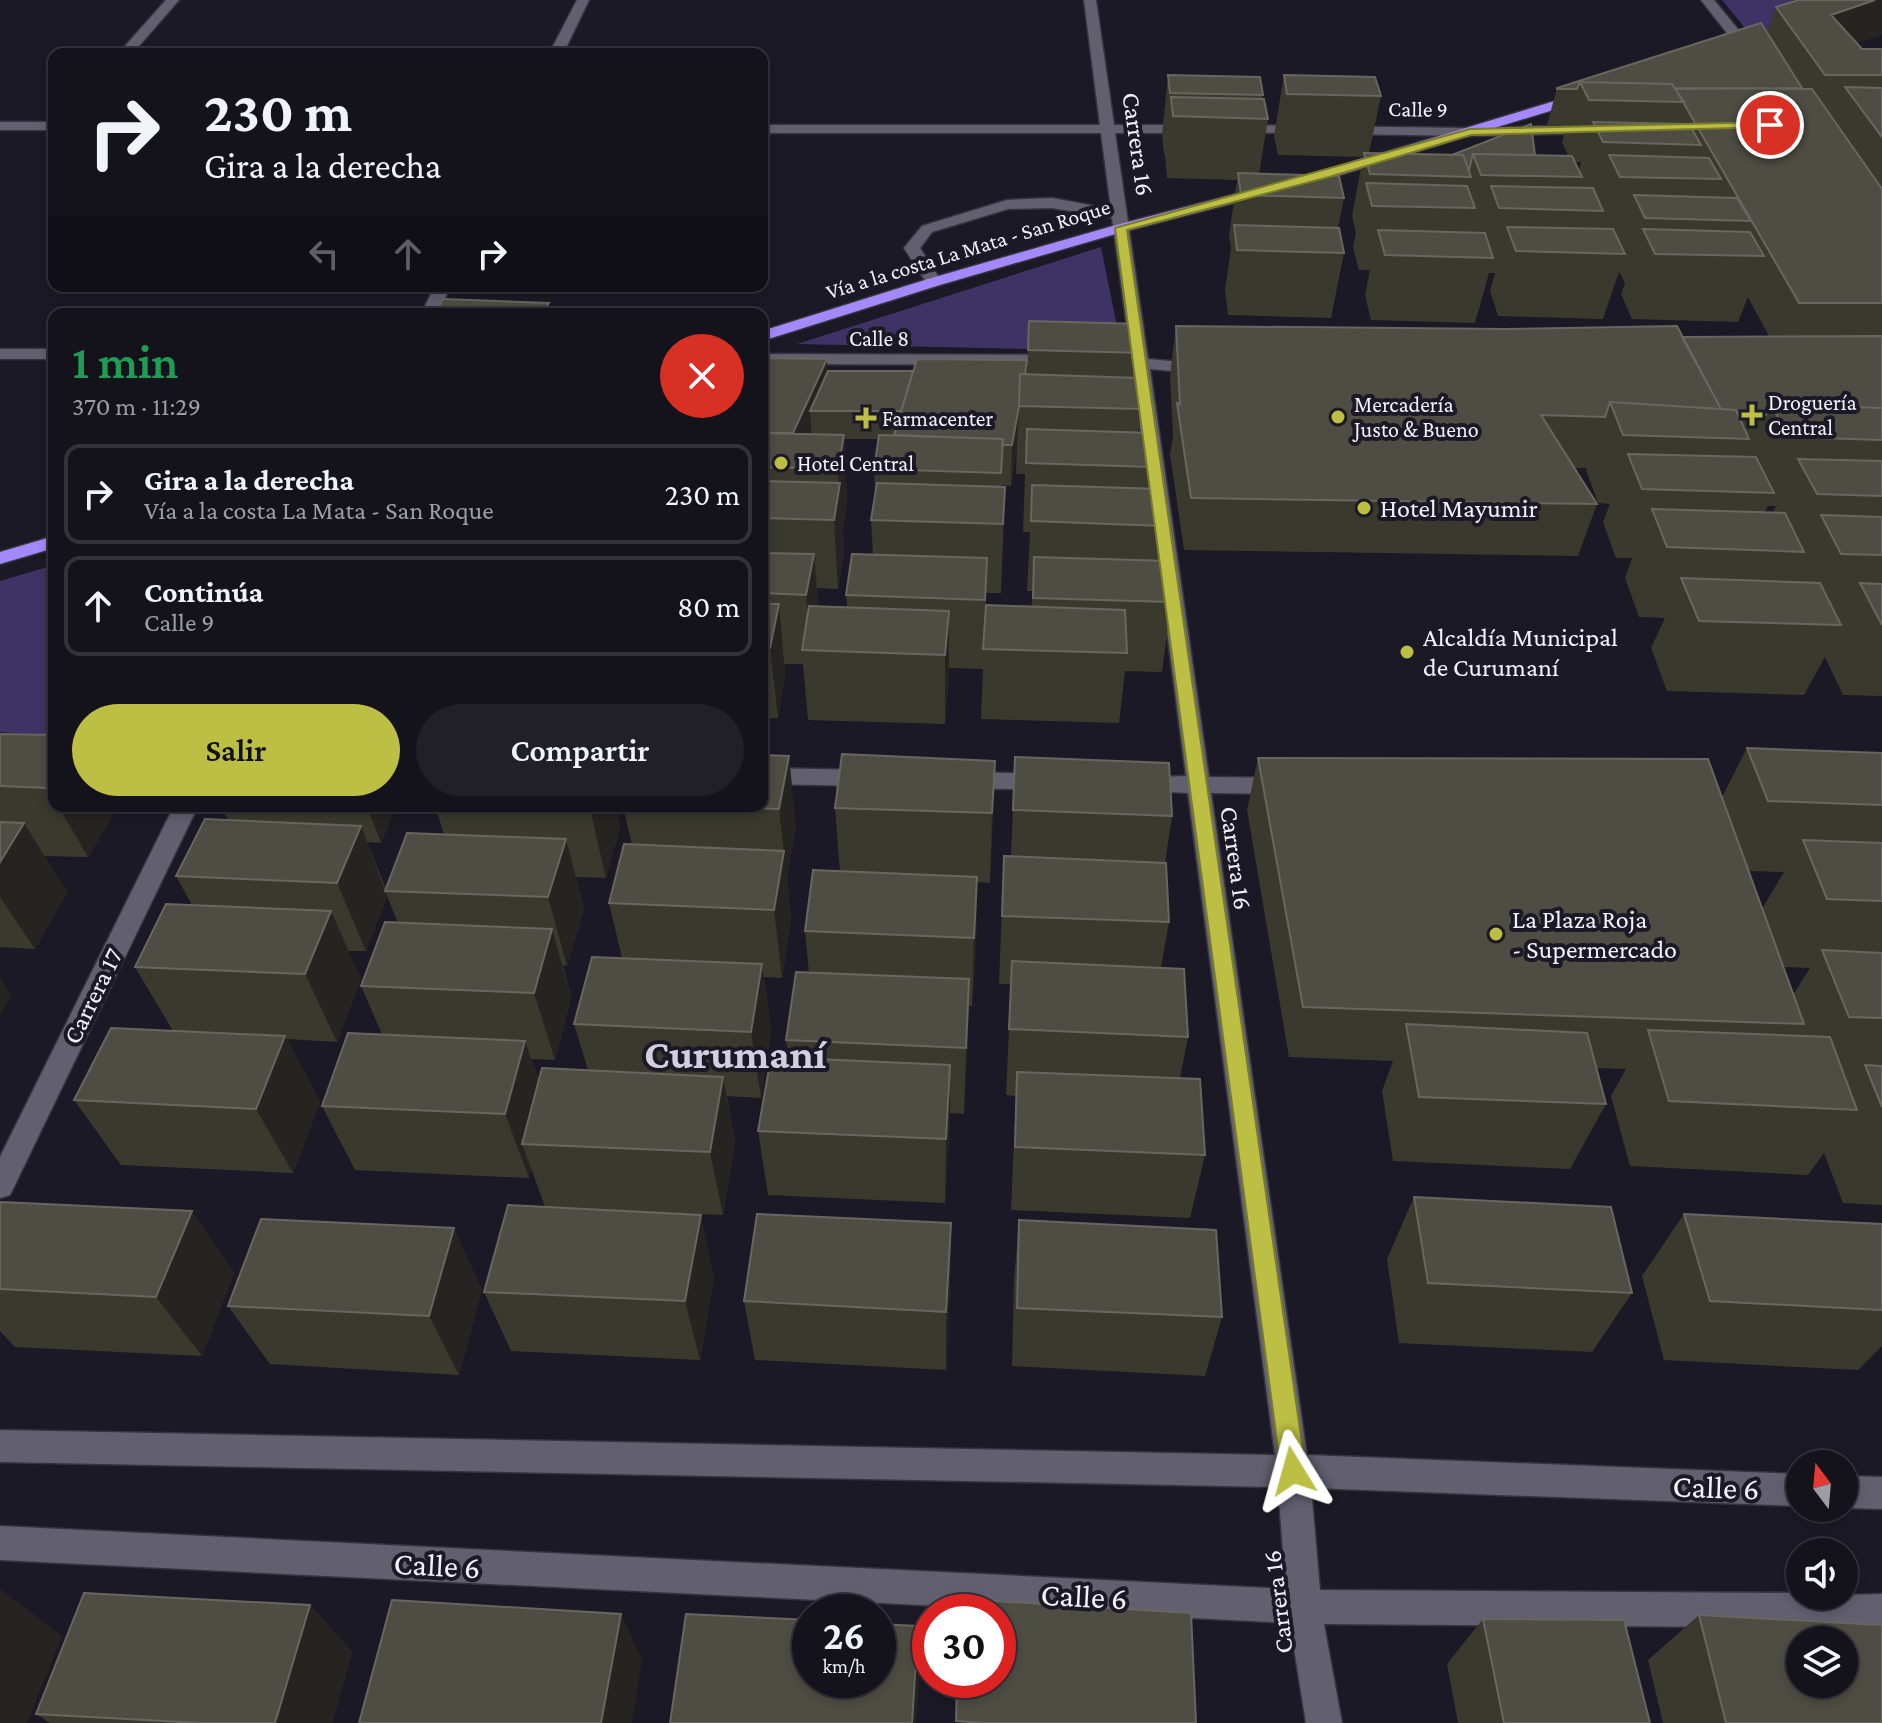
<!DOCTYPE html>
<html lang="es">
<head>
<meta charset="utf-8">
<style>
	:root { --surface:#14131c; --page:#212029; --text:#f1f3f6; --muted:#9d9ea3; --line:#33323b; --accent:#bcbf44 }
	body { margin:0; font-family:"Crimson Pro",serif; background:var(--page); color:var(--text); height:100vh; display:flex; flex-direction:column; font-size:30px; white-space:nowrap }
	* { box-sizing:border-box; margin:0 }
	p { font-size:26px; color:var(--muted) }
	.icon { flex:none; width:44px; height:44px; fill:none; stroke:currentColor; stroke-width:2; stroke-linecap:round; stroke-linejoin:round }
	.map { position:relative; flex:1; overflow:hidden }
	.panel { position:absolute; left:48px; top:308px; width:720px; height:504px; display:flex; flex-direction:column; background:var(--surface); border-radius:16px; box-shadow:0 4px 12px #0003,0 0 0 2px var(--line) }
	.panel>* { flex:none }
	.banner { position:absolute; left:48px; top:48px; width:720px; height:244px; border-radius:16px; box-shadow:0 4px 12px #0003,0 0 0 2px var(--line); background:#14131c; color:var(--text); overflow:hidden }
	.needle { width:52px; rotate:344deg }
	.tools { position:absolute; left:1786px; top:1450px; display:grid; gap:16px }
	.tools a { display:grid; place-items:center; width:72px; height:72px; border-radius:50%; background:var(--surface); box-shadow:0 4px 12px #0003,0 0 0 2px var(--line); font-size:40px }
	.speed { position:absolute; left:792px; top:1594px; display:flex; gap:16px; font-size:40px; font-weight:700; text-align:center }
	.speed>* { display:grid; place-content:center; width:104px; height:104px; border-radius:50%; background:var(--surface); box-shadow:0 4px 12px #0003,0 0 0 2px var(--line); line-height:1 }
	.speed small { font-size:20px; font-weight:400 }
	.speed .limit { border:12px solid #d22; background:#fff; color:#111 }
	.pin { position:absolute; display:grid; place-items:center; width:68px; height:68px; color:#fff; margin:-34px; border:4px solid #fff; border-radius:50%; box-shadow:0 2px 8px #0007 }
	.me { position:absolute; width:88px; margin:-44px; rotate:352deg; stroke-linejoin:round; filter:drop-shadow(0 0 6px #0008) }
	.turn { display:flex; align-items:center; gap:28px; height:168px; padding:0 24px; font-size:36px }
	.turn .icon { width:104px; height:104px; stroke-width:2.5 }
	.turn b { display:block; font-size:56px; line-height:68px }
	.lanes { display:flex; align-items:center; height:76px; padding:0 24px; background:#0003; justify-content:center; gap:40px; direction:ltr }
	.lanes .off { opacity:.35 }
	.round { display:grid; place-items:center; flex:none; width:84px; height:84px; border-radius:42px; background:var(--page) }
	.head { display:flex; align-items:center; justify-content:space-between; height:136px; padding:0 24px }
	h1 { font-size:48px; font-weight:600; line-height:60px; color:#1e9e55 }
	.action { display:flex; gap:16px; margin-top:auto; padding:16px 24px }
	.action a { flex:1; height:92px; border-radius:48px; background:var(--accent); color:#111; font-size:32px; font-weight:600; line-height:92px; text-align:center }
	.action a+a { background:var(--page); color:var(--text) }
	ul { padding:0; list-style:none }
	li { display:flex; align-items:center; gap:24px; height:100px; margin:0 16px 12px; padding:0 8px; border:4px solid var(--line); border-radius:16px }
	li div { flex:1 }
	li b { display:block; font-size:30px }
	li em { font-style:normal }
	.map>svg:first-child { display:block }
	.green { fill:#3e3364 }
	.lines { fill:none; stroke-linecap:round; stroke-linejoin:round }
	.minor-casing { stroke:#35343d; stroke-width:3 }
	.highway-casing { stroke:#35343d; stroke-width:3 }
	.minor { fill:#62606f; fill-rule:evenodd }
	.highway { fill:#a389fb; fill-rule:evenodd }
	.wall { fill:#393a2d; fill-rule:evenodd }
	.shaded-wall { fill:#252421 }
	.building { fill:#4d4d43; stroke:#676760; stroke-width:2; fill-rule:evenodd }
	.route { fill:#bcbf44; stroke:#7a7c2c; stroke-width:2 }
	.poi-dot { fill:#bcbf44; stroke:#1b1925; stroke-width:3 }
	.labels { text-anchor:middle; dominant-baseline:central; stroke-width:8; stroke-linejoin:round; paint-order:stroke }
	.far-street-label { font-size:22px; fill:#f3f1fa; stroke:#1b1925 }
	.far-poi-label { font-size:22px; fill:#f3f1fa; stroke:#1b1925; text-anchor:start }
	.street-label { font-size:26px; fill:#f3f1fa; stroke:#1b1925 }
	.poi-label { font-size:26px; fill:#f3f1fa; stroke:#1b1925; text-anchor:start }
	.near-street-label { font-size:32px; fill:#f3f1fa; stroke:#1b1925 }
	.town-label { font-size:42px; font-weight:bold; fill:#d1cfe0; stroke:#1b1925 }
</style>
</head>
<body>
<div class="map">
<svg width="1882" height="1723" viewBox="0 0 1882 1723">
	<rect width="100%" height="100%" fill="#1b1925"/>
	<path class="green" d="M1722 0H1862L1754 39Z
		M1101 247 1122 351 797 344Z
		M54 565V736L0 732V581Z"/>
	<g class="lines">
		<g class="minor-casing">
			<path id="minor" d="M166 0H179L132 54H118Z
				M577 0H589L563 54H549Z
				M1084 0H1096L1114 125H1196L1203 129 1196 133H1115L1148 359 1204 364 1213 369 1204 374 1150 369 1209 777 1284 778 1292 780 1295 786 1292 792 1284 794 1211 793 1307 1455 1800 1474V1506L1311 1488 1320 1590 1800 1593V1596L1882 1594V1628L1324 1624 1342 1723H1306L1290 1623 0 1560V1526L1286 1589 1278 1487 0 1462V1430L1275 1455 1188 793 1132 790 1129 784 1132 778 1186 776 1132 366 1119 364 1116 360 1119 356H1131L1112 218 1052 208 1008 209 932 232 920 248 942 282 934 287 928 285 904 248 922 226 1007 200 1052 198 1111 209 1101 133H762V125H1100Z
				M1701 0H1714L1759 55V61H1749Z
				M0 122H54V130H0Z
				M1233 125 1470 128 1596 125 1603 129 1596 133 1470 136 1228 132V126Z
				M435 286H451L437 314H421Z
				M0 349H54V359H0Z
				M762 354 1061 355 1070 360 1061 365 762 364Z
				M762 768 872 770 880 772 883 778 880 784 872 786 762 784Z
				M964 772 1048 774 1056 776 1059 782 1056 788 1048 790 964 788 956 786 953 780 956 774Z
				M174 806H198L10 1195 0 1198V1157Z
				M1844 1476 1882 1477V1509L1843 1508Z"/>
		</g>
		<g class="highway-casing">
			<path id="highway" d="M1581 93 1588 97 1586 100 1330 178 1126 231 940 285 762 341V331L928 279 1116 225 1320 172Z
				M54 536V548L0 564V552Z"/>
		</g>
		<use href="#minor" class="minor"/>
		<use href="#highway" class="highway"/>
	</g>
	<path class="wall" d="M1776 7 1857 43 1862 49H1882V696L1843 695 1825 657 1804 695 1667 691 1651 648 1665 618 1639 617 1625 578 1632 558H1616L1603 522 1610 504 1598 503 1586 470 1587 468H1574L1597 504 1578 556 1184 550 1170 454 1173 437 1170 376 1176 326 1682 337 1769 336 1748 297 1738 322 1632 319 1621 294 1625 283 1619 272 1603 319 1498 316 1490 291 1495 273H1489L1475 323 1371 320 1365 295 1370 270H1359L1353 247 1356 233 1352 216 1363 157 1278 155 1274 136 1284 75 1381 96 1369 153 1568 156 1562 142 1567 125H1547L1557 88 1767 33ZM1575 162H1581L1579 171ZM1768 506H1776L1773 513 1765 512Z
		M1168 75 1263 95 1262 99 1268 119 1259 174 1344 198 1338 228 1344 253 1331 318 1228 315 1225 290 1231 248 1229 236 1237 180 1167 178 1165 154H1164L1162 135Z
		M1029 321 1144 353 1140 391 1141 409 1138 433 1152 467 1150 488 1163 526 1158 561 1171 602 1162 672 1125 671 1119 723 981 719 983 669 949 668 945 724 808 720 803 664H784L785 674 778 718H762V358L828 371H913L1027 360V374ZM844 439H879L874 469 875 495 871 520 873 555 846 595 847 607 818 606 817 588 838 589 844 552 843 531 847 503ZM1017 445 1016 474H1025L1023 532H1030L1027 591H1032V607L986 605V593H1001L1005 487H1001V485L1011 486Z
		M0 734 54 735V806H118L88 857 44 856 67 892 35 949 0 947Z
		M1747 748 1882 753V1205L1843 1203 1824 1153 1808 1175 1630 1166 1611 1096 1626 1069 1596 1068 1606 1104 1570 1169 1393 1161 1382 1091 1393 1061 1289 1057 1247 810 1258 758 1722 797ZM1749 871 1784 872 1762 909ZM1768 925 1784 967 1810 968 1793 995Z
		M762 755 796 826 787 877 791 920 782 978 764 977 771 1031 761 1098 727 1096 735 1142 723 1215 609 1210 714 1277 700 1360 511 1351 484 1292 545 1207 531 1168 529 1178 355 1170 322 1106 382 1034 361 986 398 923 387 896 366 951H348L361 979 337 1042 287 1039 320 1102 293 1173 121 1165 74 1100 173 1031 135 967 192 905 176 876 228 820 221 806H396L381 843 367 842 386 889 444 834 435 806H616L620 826 606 878 576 877 584 908 567 966 563 965 571 997 555 1060 531 1059 539 1081 588 1070 574 1024 622 958 609 903 632 845 623 806H762Z
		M1015 757 1172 816 1165 863 1169 922 1161 968 1188 1037 1180 1078 1205 1155 1190 1218 1011 1210 1016 1096 1006 1095 1011 984H999L1004 856H1011Z
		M995 761 990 883 977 882 976 946 972 1006H969L964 1114 950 1113 945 1203 768 1195 758 1131 789 1058 786 1040 809 973 805 931 840 872 835 808Z
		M1414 1197 1632 1293 1592 1352 1399 1343 1387 1259Z
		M0 1204 234 1272 202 1356 15 1347 0 1331Z
		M1684 1214 1882 1224V1346L1858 1370 1664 1360 1642 1276Z
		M1019 1220 1222 1317 1205 1376 1012 1366 1014 1281Z
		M951 1223 950 1285 946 1370 755 1360 744 1301Z
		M482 1289 459 1375 270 1364 228 1306Z
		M310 1605 352 1652 332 1723H50L36 1714Z
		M1699 1615 1882 1723H1663L1648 1660Z
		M1483 1619 1650 1723H1458L1447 1664Z"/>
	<path class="shaded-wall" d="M1875 0H1882V35L1814 58 1831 15Z
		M549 303 551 314H541Z
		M827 359 830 399 810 411 812 438 786 447Z
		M1019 406 1017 445 1011 486 1012 445Z
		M844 435 847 503 843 531 844 552 838 589 834 520 839 490 838 469Z
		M814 554 820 624 811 650 806 595Z
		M779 604 785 674 778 718 770 648Z
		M949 611V681L945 724V655Z
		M789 756 796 826 787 877 791 920 782 978 774 910 784 853 779 809Z
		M995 761 992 830 990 883 992 813Z
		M54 777V800L47 788Z
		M58 806H118L88 857Z
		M367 806H396L381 843Z
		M591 806H616L620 826 606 878 590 809Z
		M24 823 67 892 35 949 0 897V862Z
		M361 826 387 896 366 951 337 883Z
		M566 839 584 908 567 966 548 897Z
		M977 877 976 946 972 1006 974 938Z
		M331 911 361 979 337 1042 305 974Z
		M552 929 571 997 555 1060 534 993Z
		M762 964 771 1031 761 1098 751 1032Z
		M0 978 12 995 0 1015Z
		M969 979 968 1046 964 1114 966 1048Z
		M285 1036 320 1102 293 1173 256 1109Z
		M525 1041 547 1107 522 1144 531 1168 529 1178 505 1114Z
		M950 1065V1130L945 1203 946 1139Z
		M723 1077 735 1142 723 1215 710 1152Z
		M192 1211 234 1272 202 1356 156 1297Z
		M701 1215 714 1277 700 1360 685 1301Z
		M951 1223 950 1285 946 1370V1312Z
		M454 1228 482 1289 459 1375 429 1316Z
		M0 1589 62 1636 27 1723H0Z
		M310 1605 352 1652 332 1723H275Z
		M621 1614 642 1660 632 1723H601Z
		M918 1626 920 1671 916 1723H912Z"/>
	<path class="building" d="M1799 0H1875L1831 15 1862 49H1882V75H1825L1776 7Z
		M1761 23 1802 88 1675 89 1672 84 1580 82 1577 89H1557V88Z
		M1168 75 1260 77 1263 95 1170 93Z
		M1284 75 1375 77 1381 96 1287 94Z
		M1580 82 1672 84 1684 102 1589 100Z
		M1845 87 1882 88V137Z
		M1675 88 1812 89 1882 189V303H1799Z
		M1171 97 1264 99 1268 119 1173 116Z
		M1593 122 1689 124 1701 145 1603 142Z
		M1531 124 1535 155 1473 154 1469 170 1463 155H1452Z
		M1364 153 1463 155 1471 177 1370 174Z
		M1473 154 1572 156 1582 177 1481 175Z
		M1609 155 1709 158 1721 179 1620 177Z
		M1238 173 1339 176 1344 198 1241 195Z
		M1366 183 1467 186 1475 208 1372 206Z
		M1491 186 1593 188 1603 211 1499 208Z
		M1634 195 1737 198 1751 221 1645 218Z
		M1234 225 1339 228 1344 253 1237 250Z
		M1507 227 1613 229 1625 254 1516 251Z
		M1643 229 1750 232 1764 256 1655 254Z
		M1378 230 1485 233 1493 258 1385 255Z
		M443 299 549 303 541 314H435Z
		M1029 321 1142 324 1144 353 1028 350Z
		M1176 326 1505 329 1677 326 1721 409 1610 402 1605 417 1541 415 1597 504 1191 498 1177 403 1180 404Z
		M1882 336V408L1771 404 1766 415 1738 414 1736 410 1721 409 1682 337Z
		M762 358 827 359 793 433H762Z
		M917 359 1027 360 1025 374H1020L1019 406 1012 445H1002L1003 439 894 435Z
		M828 371H913L901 411H810Z
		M1020 374 1139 378 1141 409 1019 406Z
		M1610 402 1736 410 1749 439 1623 435Z
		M1771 404 1882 408V440L1788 437Z
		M1027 429 1151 433 1152 467 1026 463Z
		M762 433 844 435 838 469 762 467Z
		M879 435 1003 439 1001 473 874 469Z
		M1628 454 1756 457 1774 493 1642 489Z
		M1798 459 1882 461V496L1817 494Z
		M762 481 840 483 834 520 762 518Z
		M877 483 1005 487 1003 524 871 520Z
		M1032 485 1160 489 1163 526 1031 521Z
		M1652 509 1785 513 1804 552 1667 547Z
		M1821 515 1882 517V555L1841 554Z
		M762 553 814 554 806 595 762 593Z
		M852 554 987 558 985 600 846 595Z
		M1034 557 1169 561 1171 602 1033 598Z
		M1681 578 1820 583 1841 625 1699 621Z
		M1860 583 1882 584V625Z
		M762 604H779L770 648H762Z
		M986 605 1125 610 1127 653 983 649Z
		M809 606 949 611 945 655 802 650Z
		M0 734 54 735V777L47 788 0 786Z
		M1747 748 1882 753V805L1768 801Z
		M842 754 995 761 992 813 835 808Z
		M762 755 789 756 779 809 689 806H762Z
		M1015 757 1169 763 1172 816 1013 810Z
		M1258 758 1708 759 1804 1024 1303 1007Z
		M519 806H591L590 809Z
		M205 819 361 826 337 883 176 876Z
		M0 822 24 823 0 862Z
		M407 833 566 839 548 897 385 891Z
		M1803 840 1882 843V901L1827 899Z
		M624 844 784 851 774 910 609 903Z
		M1004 856 1166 863 1169 922 1002 916Z
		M813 870 977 877 974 938 805 931Z
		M166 904 331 911 305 974 135 967Z
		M385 922 552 929 534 993 361 986Z
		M1822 950 1882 953V1018L1849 1017Z
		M592 957 762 964 751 1032 574 1024Z
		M1012 961 1184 969 1188 1037 1009 1029Z
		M796 972 969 979 966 1048 786 1040Z
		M1406 1024 1587 1033 1606 1104 1419 1097Z
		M111 1028 285 1036 256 1109 74 1100Z
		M1648 1030 1830 1037 1857 1110 1669 1101Z
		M348 1033 525 1041 505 1114 322 1106Z
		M771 1057 950 1065 946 1139 758 1131Z
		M1865 1065 1882 1066V1107Z
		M542 1068 723 1077 710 1152 522 1144Z
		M1017 1072 1200 1079 1205 1155 1015 1147Z
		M1414 1197 1611 1207 1632 1293 1428 1283Z
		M1 1202 192 1211 156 1297 0 1289V1204Z
		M508 1205 701 1215 685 1301 484 1292Z
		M757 1214 951 1223 946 1312 744 1301Z
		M1684 1214 1882 1224V1310L1710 1301Z
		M261 1219 454 1228 429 1316 228 1306Z
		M1019 1220 1216 1230 1222 1317 1017 1308Z
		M84 1593 310 1605 275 1723H199L36 1714Z
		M961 1599 1191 1613 1196 1723H982L956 1721 957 1680H998V1612H960Z
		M392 1600 621 1614 601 1723H359Z
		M686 1614 810 1620V1680H878V1624L918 1626 912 1723H670Z
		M1699 1615 1882 1625V1723H1726ZM1800 1640H1844V1684H1800Z
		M1483 1619 1624 1620 1650 1723H1504Z"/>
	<path class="route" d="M1770 122 1776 125 1774 127 1471 135 1329 177 1127 230 1306 1471 1302 1480 1293 1483 1285 1480 1281 1471 1115 228 1470 129Z"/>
	<g class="poi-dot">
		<path d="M1748 403h8v8h8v8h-8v8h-8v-8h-8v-8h8z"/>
		<circle cx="1338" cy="417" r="8"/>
		<path d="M862 406h8v8h8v8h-8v8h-8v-8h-8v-8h8z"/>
		<circle cx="781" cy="463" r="8"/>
		<circle cx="1364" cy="508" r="8"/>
		<circle cx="1407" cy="652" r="8"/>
		<circle cx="1496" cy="934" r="8"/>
	</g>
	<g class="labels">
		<g class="far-street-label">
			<text transform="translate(1418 109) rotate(1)">Calle 9</text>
			<text transform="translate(968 249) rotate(-17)">Vía a la costa La Mata - San Roque</text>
			<text x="879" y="338">Calle 8</text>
		</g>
		<g class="far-poi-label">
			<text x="1768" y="402">Droguería<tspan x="1768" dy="25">Central</tspan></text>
			<text x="1354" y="404">Mercadería<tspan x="1354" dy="25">Justo &amp; Bueno</tspan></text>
			<text x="882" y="418">Farmacenter</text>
			<text x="797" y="463">Hotel Central</text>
		</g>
		<g class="street-label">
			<text transform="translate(1138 144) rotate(82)">Carrera 16</text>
			<text transform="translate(1236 858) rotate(82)">Carrera 16</text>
			<text transform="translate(93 996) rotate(-64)">Carrera 17</text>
			<text transform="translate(1278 1602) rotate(-97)">Carrera 16</text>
		</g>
		<g class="poi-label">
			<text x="1380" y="508">Hotel Mayumir</text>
			<text x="1423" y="637">Alcaldía Municipal<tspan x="1423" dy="30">de Curumaní</tspan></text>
			<text x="1512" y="919">La Plaza Roja<tspan x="1512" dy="30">- Supermercado</tspan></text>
		</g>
		<g class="near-street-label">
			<text transform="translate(1716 1487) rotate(2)">Calle 6</text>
			<text transform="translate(437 1565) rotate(3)">Calle 6</text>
			<text transform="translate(1084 1596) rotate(3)">Calle 6</text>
		</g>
		<g class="town-label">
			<text x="735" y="1053">Curumaní</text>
		</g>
	</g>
</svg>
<div class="tools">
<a><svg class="needle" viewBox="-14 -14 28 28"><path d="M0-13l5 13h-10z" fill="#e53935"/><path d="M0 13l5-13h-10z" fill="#9d9ea3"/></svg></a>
<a><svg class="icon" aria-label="sound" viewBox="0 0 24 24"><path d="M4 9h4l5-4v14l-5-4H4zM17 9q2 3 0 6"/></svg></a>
<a><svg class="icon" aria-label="layers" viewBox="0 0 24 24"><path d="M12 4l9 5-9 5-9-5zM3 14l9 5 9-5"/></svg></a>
</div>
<div class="speed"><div>26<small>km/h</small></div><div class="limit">30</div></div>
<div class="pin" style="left:1770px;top:125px;background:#d93025"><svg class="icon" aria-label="arrive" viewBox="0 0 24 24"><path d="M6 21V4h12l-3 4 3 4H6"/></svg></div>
<svg class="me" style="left:1293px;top:1471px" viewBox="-20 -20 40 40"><path d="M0-17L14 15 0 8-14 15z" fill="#bcbf44" stroke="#fff" stroke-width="4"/></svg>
<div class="banner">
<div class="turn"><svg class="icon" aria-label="right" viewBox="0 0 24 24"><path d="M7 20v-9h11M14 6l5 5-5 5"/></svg><div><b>230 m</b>Gira a la derecha</div></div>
<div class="lanes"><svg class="icon off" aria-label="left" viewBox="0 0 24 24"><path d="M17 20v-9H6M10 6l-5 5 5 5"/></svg><svg class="icon off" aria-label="ahead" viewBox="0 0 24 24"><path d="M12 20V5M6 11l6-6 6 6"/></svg><svg class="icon" aria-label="right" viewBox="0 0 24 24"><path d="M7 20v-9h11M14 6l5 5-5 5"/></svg></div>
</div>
<section class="panel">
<div class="head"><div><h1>1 min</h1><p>370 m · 11:29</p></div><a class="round" style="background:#d93025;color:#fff"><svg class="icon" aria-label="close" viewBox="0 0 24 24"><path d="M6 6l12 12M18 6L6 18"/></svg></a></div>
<ul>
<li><svg class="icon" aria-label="right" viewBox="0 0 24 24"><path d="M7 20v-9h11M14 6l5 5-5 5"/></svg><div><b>Gira a la derecha</b><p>Vía a la costa La Mata - San Roque</p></div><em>230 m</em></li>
<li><svg class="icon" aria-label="ahead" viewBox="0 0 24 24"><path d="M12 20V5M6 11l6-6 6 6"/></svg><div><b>Continúa</b><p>Calle 9</p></div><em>80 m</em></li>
</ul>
<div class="action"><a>Salir</a><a>Compartir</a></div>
</section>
</div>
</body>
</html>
